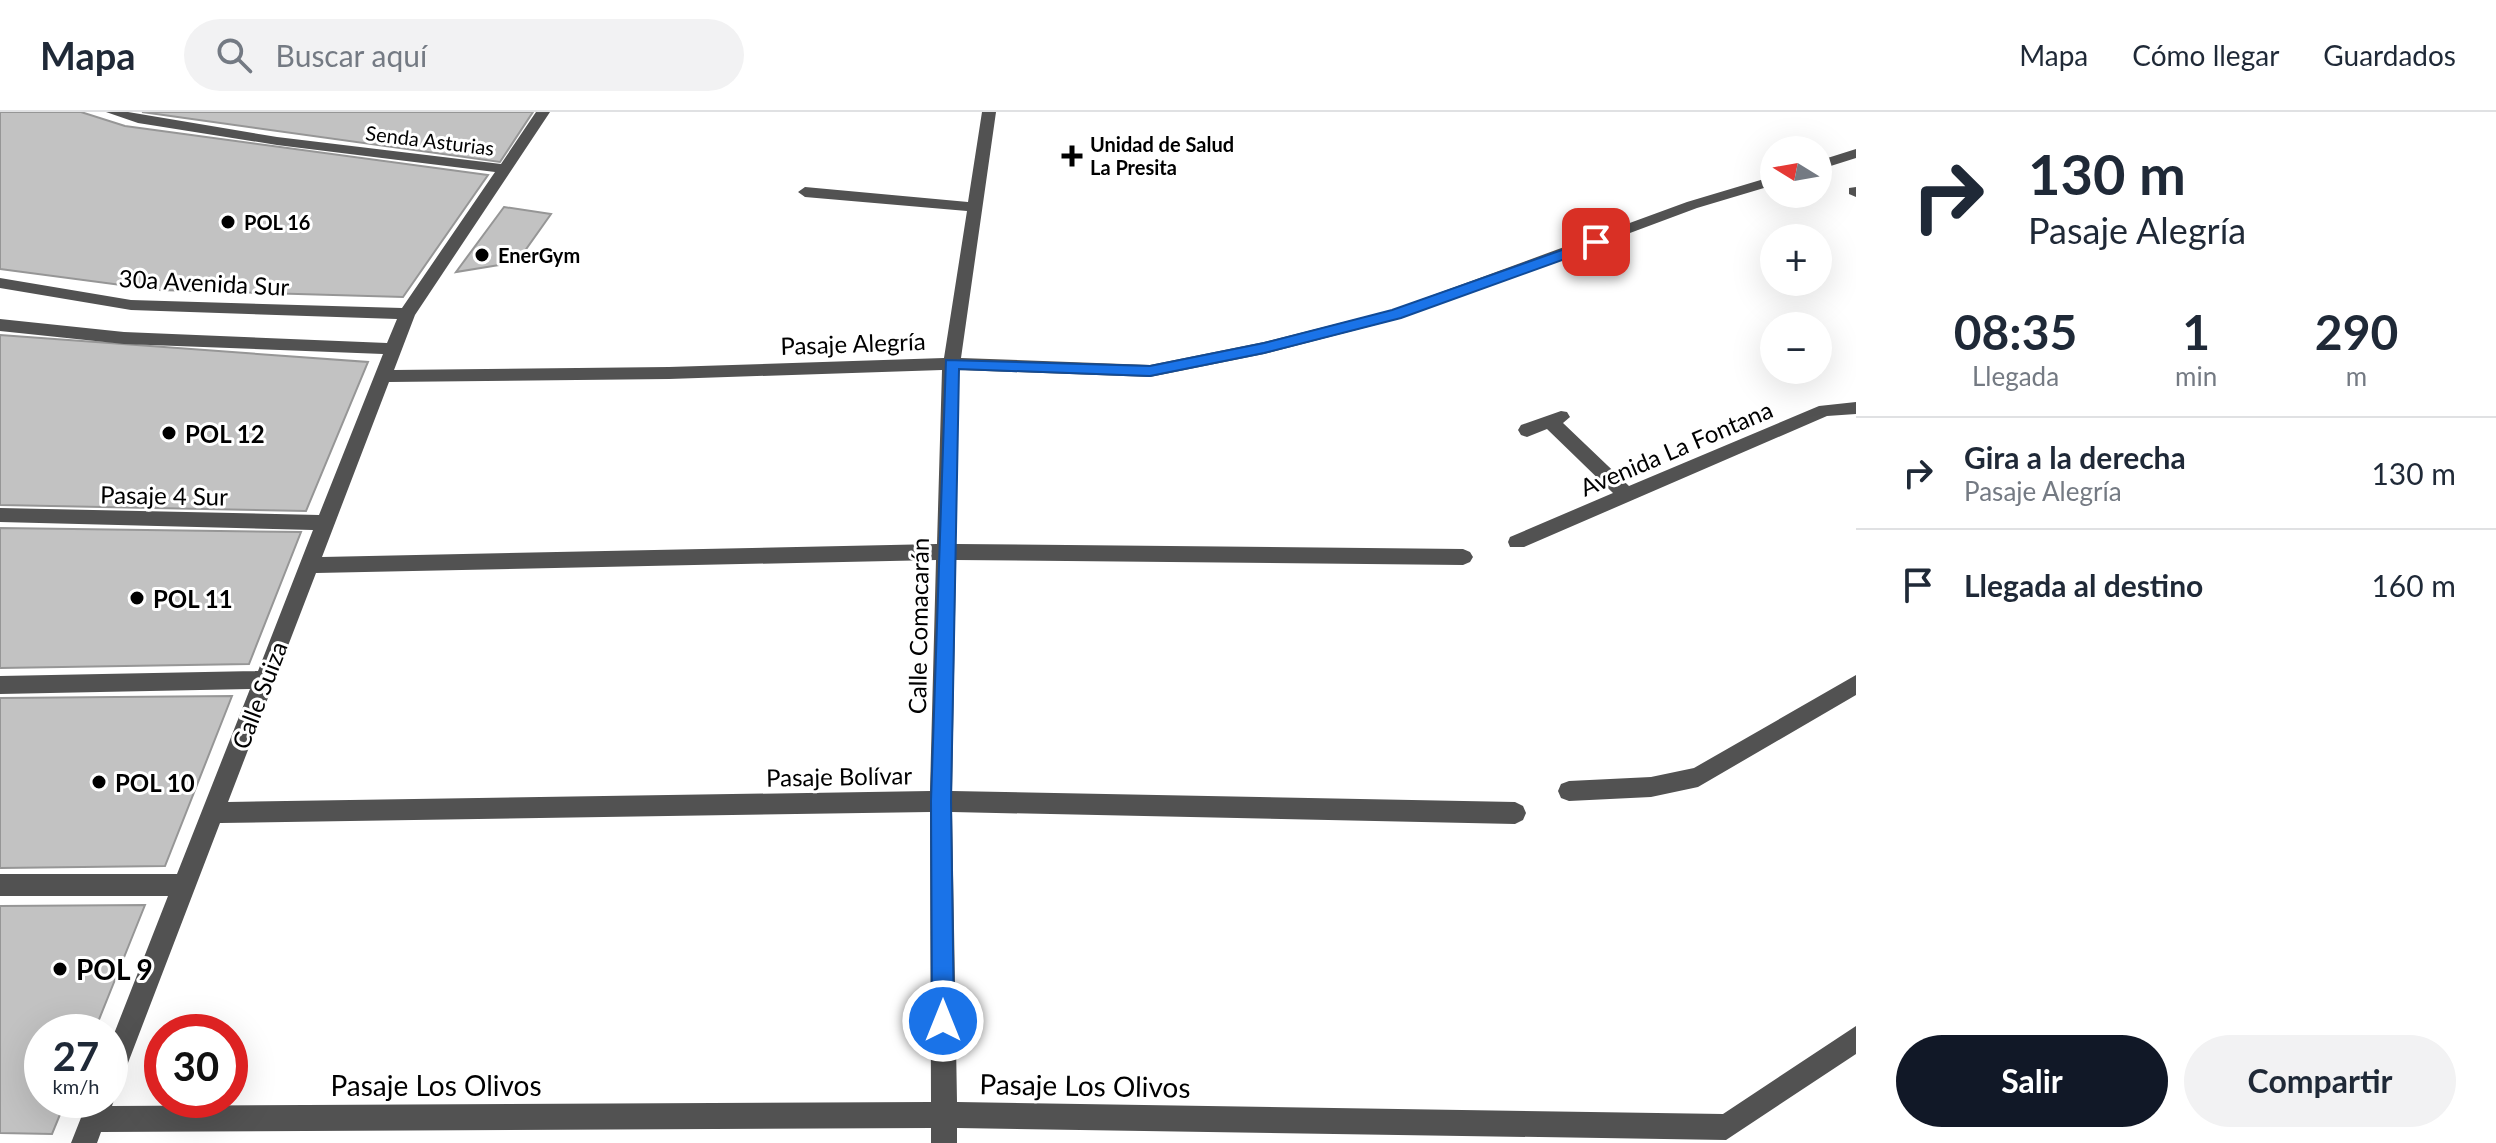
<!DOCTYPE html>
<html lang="es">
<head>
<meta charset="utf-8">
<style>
	:root { --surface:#fff; --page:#f2f2f3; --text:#1f2937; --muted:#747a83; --line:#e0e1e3; --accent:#111827 }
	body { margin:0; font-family:Lato,sans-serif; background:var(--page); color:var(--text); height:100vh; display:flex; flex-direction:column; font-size:30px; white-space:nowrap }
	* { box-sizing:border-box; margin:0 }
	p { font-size:26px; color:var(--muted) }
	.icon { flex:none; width:44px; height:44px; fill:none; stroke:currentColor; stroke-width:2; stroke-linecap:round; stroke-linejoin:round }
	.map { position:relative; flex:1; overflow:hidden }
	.sheet { display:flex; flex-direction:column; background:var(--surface); width:640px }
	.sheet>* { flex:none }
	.top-card { background:#fff; color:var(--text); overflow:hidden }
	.needle { width:52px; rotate:281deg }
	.tools { position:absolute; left:1760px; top:24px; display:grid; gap:16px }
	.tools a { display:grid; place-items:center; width:72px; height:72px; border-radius:50%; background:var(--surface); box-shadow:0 8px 32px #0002; font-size:40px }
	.speed { position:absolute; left:24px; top:902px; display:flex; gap:16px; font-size:40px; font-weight:700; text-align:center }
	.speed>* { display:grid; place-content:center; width:104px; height:104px; border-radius:50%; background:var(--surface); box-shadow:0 8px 32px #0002; line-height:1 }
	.speed small { font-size:20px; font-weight:400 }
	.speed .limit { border:12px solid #d22; background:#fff; color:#111 }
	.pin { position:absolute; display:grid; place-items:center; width:68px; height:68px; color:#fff; margin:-34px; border-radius:16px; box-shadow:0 4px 12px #0006 }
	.me { position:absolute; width:88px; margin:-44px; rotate:0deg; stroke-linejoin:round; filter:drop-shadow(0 0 6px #0008) }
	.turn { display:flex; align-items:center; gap:28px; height:168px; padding:0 40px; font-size:36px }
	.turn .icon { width:104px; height:104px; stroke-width:2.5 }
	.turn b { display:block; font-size:56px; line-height:68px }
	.eta { display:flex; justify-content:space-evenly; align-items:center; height:136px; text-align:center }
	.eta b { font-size:48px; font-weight:700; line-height:56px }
	.button { display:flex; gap:16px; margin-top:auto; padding:16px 40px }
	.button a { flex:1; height:92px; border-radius:48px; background:var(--accent); color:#fff; font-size:32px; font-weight:700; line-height:92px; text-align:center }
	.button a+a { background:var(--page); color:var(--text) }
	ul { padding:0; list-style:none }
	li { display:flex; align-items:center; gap:24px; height:112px; padding:0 40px; border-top:2px solid var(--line) }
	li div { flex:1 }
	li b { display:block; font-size:30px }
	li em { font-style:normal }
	header { display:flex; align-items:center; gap:48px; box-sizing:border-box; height:112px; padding:0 40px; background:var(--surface); border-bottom:2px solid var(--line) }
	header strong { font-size:38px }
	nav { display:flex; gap:44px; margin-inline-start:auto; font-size:28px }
	.search { width:560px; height:72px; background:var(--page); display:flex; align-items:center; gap:20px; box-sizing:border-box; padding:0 28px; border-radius:44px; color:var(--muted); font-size:30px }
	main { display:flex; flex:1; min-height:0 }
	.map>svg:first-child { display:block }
	.building { fill:#c2c2c2; stroke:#969696; stroke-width:2 }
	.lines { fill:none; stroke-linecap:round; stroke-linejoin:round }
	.minor { fill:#525252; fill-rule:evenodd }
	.route { fill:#1a73e8; stroke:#114b97; stroke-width:2 }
	.poi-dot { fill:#000; stroke:#fff; stroke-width:3 }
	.labels { text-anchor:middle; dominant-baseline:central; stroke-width:6; stroke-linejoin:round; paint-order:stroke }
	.far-street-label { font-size:20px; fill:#000; stroke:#fff }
	.far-poi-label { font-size:20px; font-weight:bold; fill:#000; stroke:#fff; text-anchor:start }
	.street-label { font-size:24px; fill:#000; stroke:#fff }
	.poi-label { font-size:24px; font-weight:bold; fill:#000; stroke:#fff; text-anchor:start }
	.near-poi-label { font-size:28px; font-weight:bold; fill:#000; stroke:#fff; text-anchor:start }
	.near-street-label { font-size:28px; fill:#000; stroke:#fff }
</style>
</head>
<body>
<header>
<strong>Mapa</strong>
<div class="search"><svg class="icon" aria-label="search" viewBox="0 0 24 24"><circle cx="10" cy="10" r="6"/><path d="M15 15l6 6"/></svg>Buscar aquí</div>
<nav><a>Mapa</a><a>Cómo llegar</a><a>Guardados</a></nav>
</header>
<main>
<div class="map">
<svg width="1856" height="1031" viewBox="0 0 1856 1031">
	<rect width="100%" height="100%" fill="#fff"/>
	<path class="building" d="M0 0H81L125 14 488 63 403 185 159 178 0 157Z
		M142 0H533L500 50Z
		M504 95 551 102 517 150 456 160Z
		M0 223 368 250 306 399 0 393Z
		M0 416 301 420 249 552 0 556Z
		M232 584 165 754 0 756V586Z
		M145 793 94 920H42V988H66L52 1022 0 1021V794Z"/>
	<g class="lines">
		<path class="minor" d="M106 0H128L277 25 501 52 536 0H550L415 203 394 258 669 255 944 246 967 99 805 85 798 80 805 75 968 90 982 0H996L961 246 1150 253 1264 230 1392 198 1687 90 1774 64V73L1697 96 1402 206 1264 242 1150 265 959 258 956 432 1463 437 1470 440 1473 445 1470 450 1463 453 956 448 952 679 1515 690 1523 694 1526 701 1523 708 1515 712 952 700 957 990 1723 1002 1856 914V942L1726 1028 957 1016V1031H931V1016L101 1020 97 1031H71L88 988H110V979L114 988 112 994 931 990 930 700 220 711 123 964 119 973 110 977V932L168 784H0V762H177L250 577 0 582V564L258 559 313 418 0 410V396L319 403 383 242 124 232 0 219V207L124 220 387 231 397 207 131 198 0 176V166L131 188 402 196 495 60 277 33 138 11ZM942 258 937 432 322 445 389 270 669 267ZM936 448 930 679 228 690 316 461Z
			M1856 37V46L1818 58V49Z
			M1856 75V85L1849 82V76Z
			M1856 290V302L1827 304 1524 435H1510L1508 430 1510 425 1613 381 1547 317 1527 325 1521 323 1518 318 1521 313 1561 299 1567 300 1570 305 1563 311 1629 374 1819 294Z
			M1856 563V583L1698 675 1651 685 1569 689 1561 686 1558 679 1561 672 1569 669 1651 665 1694 656Z"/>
	</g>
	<path class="route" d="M1596 126 1601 127V134L1401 206 1264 241 1150 264 959 257 951 689 954 909 951 917 943 920 935 917 932 909 931 689 946 248 1150 254 1264 231 1392 198Z"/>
	<g class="poi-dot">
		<path d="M1068 32h8v8h8v8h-8v8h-8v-8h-8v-8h8z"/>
		<circle cx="228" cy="110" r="8"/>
		<circle cx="482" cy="143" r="8"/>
		<circle cx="169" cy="321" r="8"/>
		<circle cx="137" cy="486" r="8"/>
		<circle cx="99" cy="670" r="8"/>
		<circle cx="60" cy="857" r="8"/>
	</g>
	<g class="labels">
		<g class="far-street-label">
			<text transform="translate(430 28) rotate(7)">Senda Asturias</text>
		</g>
		<g class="far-poi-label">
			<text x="1090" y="32">Unidad de Salud<tspan x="1090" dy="23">La Presita</tspan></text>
			<text x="244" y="110">POL 16</text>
			<text x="498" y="143">EnerGym</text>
		</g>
		<g class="street-label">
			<text transform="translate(204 170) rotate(3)">30a Avenida Sur</text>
			<text transform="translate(853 231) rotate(-2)">Pasaje Alegría</text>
			<text transform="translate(1676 336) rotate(-23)">Avenida La Fontana</text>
			<text transform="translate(164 383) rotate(1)">Pasaje 4 Sur</text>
			<text transform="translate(918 514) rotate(-89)">Calle Comacarán</text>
			<text transform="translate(259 583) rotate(-69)">Calle Suiza</text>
			<text transform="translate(839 664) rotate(-1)">Pasaje Bolívar</text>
		</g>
		<g class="poi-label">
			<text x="185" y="321">POL 12</text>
			<text x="153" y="486">POL 11</text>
			<text x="115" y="670">POL 10</text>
		</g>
		<g class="near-poi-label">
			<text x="76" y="857">POL 9</text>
		</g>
		<g class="near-street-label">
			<text x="436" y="973">Pasaje Los Olivos</text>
			<text transform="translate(1085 973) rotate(1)">Pasaje Los Olivos</text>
		</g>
	</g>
</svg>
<div class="tools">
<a><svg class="needle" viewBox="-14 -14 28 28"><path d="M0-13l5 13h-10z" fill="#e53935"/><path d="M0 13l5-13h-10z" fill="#747a83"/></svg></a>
<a>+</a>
<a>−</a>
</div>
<div class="speed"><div>27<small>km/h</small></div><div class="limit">30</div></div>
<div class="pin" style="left:1596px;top:130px;background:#d93025"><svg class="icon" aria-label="arrive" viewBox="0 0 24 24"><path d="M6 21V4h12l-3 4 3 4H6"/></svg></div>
<svg class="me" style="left:943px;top:909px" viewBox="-20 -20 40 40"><circle r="17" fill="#1a73e8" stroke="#fff" stroke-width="3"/><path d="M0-11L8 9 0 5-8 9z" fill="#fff"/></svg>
</div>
<section class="sheet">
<div class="top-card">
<div class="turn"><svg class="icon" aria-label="right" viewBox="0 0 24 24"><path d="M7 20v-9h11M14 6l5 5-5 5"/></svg><div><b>130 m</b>Pasaje Alegría</div></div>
</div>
<div class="eta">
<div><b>08:35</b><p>Llegada</p></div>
<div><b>1</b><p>min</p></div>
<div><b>290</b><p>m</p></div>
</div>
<ul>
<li><svg class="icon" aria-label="right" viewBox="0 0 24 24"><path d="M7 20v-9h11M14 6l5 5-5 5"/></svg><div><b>Gira a la derecha</b><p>Pasaje Alegría</p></div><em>130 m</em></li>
<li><svg class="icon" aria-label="arrive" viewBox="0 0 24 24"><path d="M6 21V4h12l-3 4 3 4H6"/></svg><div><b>Llegada al destino</b></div><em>160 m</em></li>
</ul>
<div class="button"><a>Salir</a><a>Compartir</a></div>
</section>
</main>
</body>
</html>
